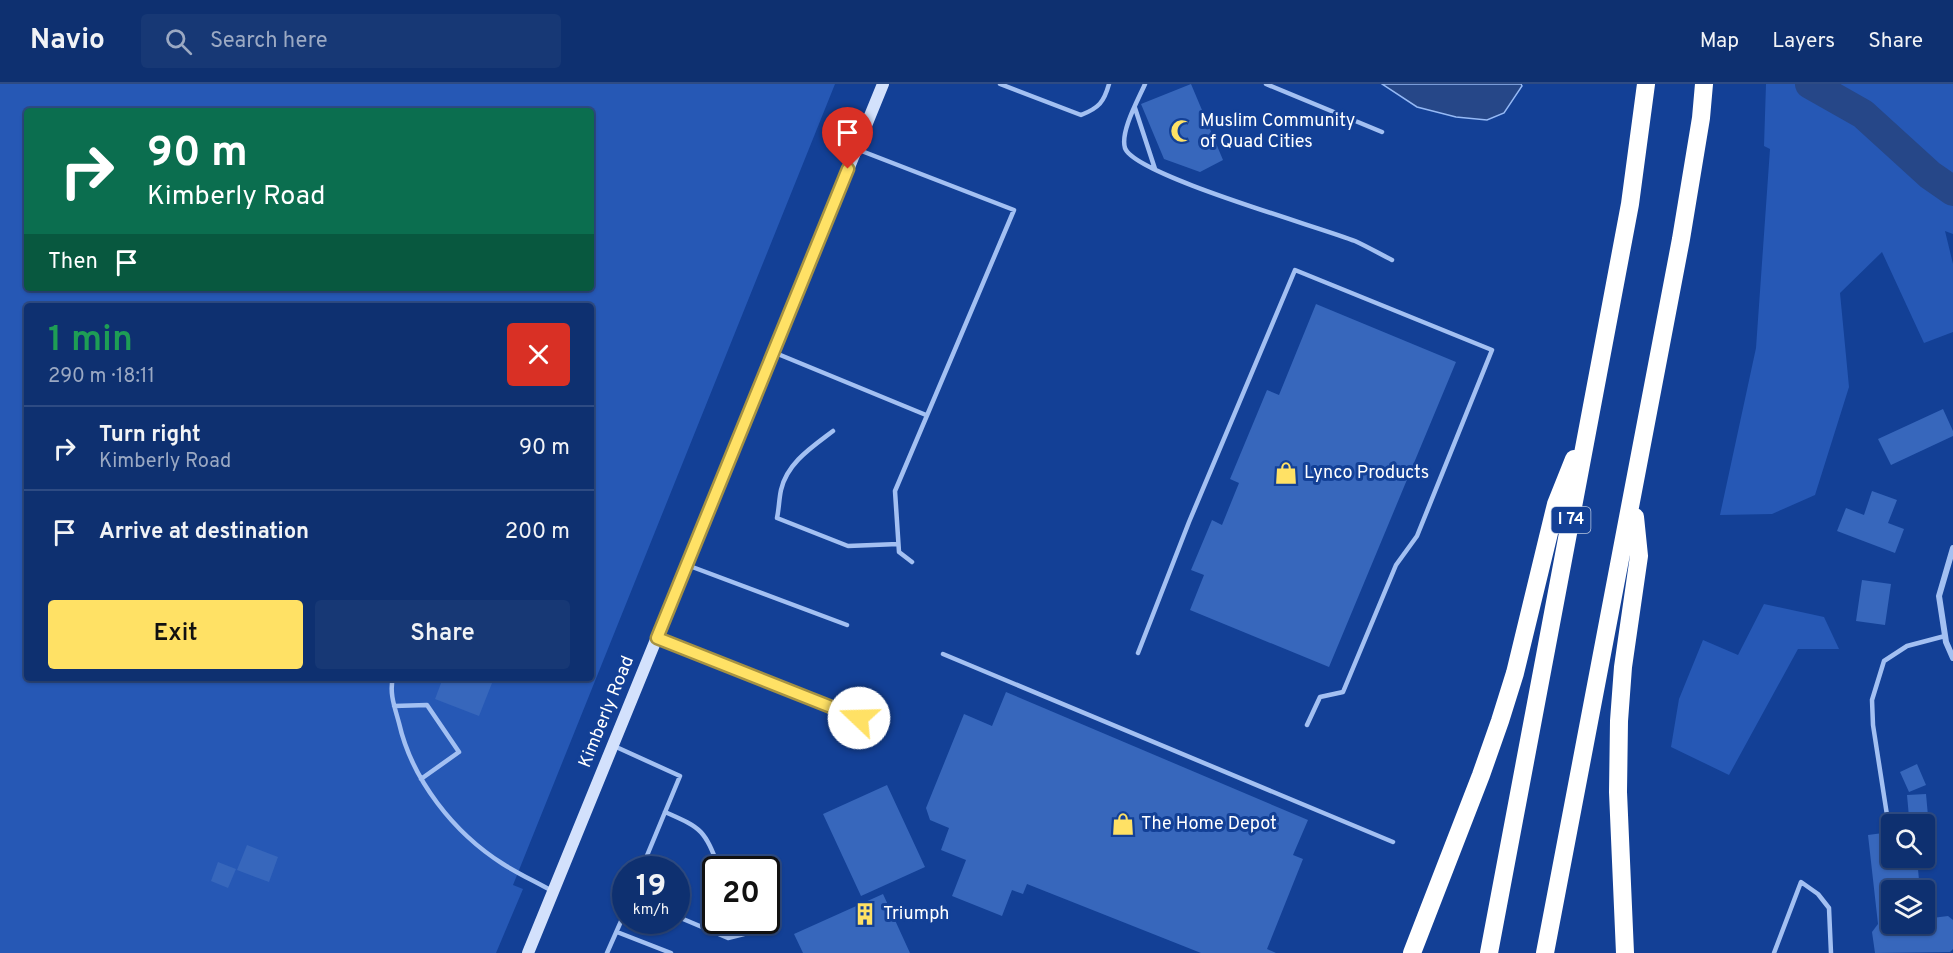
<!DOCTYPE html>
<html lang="en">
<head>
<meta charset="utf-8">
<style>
	:root { --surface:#0e3070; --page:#173875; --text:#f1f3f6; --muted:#9ba9c3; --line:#2e4b83; --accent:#ffe165 }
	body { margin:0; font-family:Overpass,sans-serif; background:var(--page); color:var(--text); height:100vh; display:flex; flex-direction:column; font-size:22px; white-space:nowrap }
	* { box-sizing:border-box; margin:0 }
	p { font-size:20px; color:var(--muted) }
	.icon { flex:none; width:33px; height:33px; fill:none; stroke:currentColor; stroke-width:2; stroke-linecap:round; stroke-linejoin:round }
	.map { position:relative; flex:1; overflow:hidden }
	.panel { position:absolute; left:24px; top:219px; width:570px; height:378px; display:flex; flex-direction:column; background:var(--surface); border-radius:6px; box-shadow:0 2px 4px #0004,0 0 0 2px var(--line) }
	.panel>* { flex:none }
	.hud { position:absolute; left:24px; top:24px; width:570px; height:183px; border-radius:6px; box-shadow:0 2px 4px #0004,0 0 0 2px var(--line); background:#0b6e4f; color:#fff; overflow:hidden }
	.tools { position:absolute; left:1881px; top:730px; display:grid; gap:12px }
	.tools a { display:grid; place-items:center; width:54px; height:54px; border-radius:6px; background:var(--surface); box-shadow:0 2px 4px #0004,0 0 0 2px var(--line); font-size:30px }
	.speed { position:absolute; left:612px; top:772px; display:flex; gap:12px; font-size:30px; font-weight:700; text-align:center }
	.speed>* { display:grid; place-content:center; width:78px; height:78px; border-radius:50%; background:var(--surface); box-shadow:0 2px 4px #0004,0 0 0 2px var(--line); line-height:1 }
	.speed small { font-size:15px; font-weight:400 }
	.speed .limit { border:3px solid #111; border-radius:9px; background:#fff; color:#111 }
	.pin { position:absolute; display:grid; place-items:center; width:51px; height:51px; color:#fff; margin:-62px -26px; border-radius:50% 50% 50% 0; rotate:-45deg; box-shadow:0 0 6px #0007 }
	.pin .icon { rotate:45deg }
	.me { position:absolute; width:66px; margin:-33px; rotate:291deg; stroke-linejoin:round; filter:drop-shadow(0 0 4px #0008) }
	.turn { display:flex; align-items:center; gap:21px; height:126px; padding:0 24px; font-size:27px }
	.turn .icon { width:78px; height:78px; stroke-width:2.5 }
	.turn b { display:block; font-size:42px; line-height:51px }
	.then { display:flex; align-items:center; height:57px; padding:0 24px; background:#0003; gap:12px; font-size:22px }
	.round { display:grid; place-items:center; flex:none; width:63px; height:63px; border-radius:6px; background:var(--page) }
	.head { display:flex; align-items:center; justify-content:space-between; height:102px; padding:0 24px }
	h1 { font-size:36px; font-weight:600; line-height:45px; color:#1e9e55 }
	.primary-button { display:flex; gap:12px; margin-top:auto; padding:12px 24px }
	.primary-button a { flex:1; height:69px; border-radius:6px; background:var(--accent); color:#111; font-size:24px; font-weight:600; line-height:69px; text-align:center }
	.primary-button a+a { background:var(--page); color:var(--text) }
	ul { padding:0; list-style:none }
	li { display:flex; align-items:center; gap:18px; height:84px; padding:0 24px; border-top:2px solid var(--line) }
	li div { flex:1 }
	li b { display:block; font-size:22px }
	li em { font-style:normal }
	header { display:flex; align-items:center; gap:36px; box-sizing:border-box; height:84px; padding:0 30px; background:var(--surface); border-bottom:2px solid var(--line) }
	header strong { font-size:28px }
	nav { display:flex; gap:33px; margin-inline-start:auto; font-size:21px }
	.search { width:420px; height:54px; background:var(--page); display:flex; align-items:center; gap:15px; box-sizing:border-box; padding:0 21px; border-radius:6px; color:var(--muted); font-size:22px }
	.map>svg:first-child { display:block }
	.green { fill:#2658b5; fill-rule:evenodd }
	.water { fill:#264788; stroke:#95b9f5; stroke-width:1.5 }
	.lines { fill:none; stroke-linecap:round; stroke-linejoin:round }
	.river { stroke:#264788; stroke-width:30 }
	.building { fill:#3767bc }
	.lane { stroke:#a3c0f2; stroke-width:4.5 }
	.street { stroke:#a3c0f2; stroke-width:6 }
	.secondary { stroke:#d3e1fc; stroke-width:12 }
	.highway { stroke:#fff; stroke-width:18 }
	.route-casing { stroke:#a69242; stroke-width:15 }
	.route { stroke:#ffe165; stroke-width:10 }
	.labels { text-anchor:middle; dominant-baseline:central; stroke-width:6; stroke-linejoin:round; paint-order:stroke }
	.shield { fill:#134096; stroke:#b8c6e0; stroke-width:1.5 }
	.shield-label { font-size:16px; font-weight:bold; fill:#fff }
	.poi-label { font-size:18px; fill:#fff; stroke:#134096; text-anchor:start }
	.street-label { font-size:18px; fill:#fff; stroke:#134096 }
</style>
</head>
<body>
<header>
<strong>Navio</strong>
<div class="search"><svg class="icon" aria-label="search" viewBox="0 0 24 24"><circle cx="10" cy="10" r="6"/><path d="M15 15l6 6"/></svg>Search here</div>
<nav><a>Map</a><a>Layers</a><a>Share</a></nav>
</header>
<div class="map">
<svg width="1953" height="869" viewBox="0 0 1953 869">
	<rect width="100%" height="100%" fill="#134096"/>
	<path class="green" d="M0 0H835L513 801 523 805 496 869H0ZM27 27H591V204H27ZM27 222H591V594H27Z
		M1766 0H1953V150L1945 147 1953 180V248L1924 259 1882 168 1840 209 1849 303 1815 411 1772 430 1720 431 1756 264 1770 65 1764 62Z
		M1764 520 1824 533 1839 565H1798L1729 691 1671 663 1679 615 1703 556 1738 571Z"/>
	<path class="water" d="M1382 0H1521L1522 2 1504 29 1487 36 1456 33 1417 23Z"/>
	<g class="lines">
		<path class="river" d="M1810 0 1863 30 1930 91 1953 107"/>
	</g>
	<path class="building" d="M1191 0 1223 76 1200 88 1164 75 1141 20Z
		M1316 220 1456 278 1329 583 1190 526 1204 491 1191 486 1212 436 1222 441 1239 399 1230 395 1267 306 1279 311Z
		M1943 325 1953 347V352L1891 381 1878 355Z
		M1872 407 1897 416 1888 439 1904 445 1895 469 1837 447 1846 424 1864 431Z
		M1862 496 1891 500 1885 541 1856 537Z
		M443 594H494L479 632 435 615Z
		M1006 608 1308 736 1293 771 1303 775 1267 865 1276 869H1201L1027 800 1023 810 1012 806 1002 832 952 812 966 776 941 766 949 744 930 736 926 724 964 630 992 642Z
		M1917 680 1926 701 1909 708 1900 688Z
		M887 701 925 783 861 812 823 730Z
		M1926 710 1928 732 1909 733 1907 711Z
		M1889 741H1892V774H1917L1920 807H1892V840H1924V835L1948 832 1953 836V865L1950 868 1875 869 1872 848 1878 840 1868 751 1883 749Z
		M247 761 278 773 269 798 237 786Z
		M218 778 236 785 228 804 211 797Z
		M883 810 910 869H803L794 850Z"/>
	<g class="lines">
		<path class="lane" d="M1000 0 1081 31C1099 24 1104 18 1109 0
			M1145 0C1138 16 1120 48 1125 64 1134 91 1320 143 1355 157 1368 163 1380 170 1392 176
			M1266 0 1382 48
			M1135 24 1155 85
			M859 66 1014 126 895 407 899 468 912 478
			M773 268 926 331
			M833 347C812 363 787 379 781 406 779 415 779 425 777 434L848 462 898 460
			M687 481 847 541
			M657 554 859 634
			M1138 569 1189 438 1295 186 1492 266 1417 452 1396 481 1343 608 1320 613 1307 641
			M943 570 1393 758
			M393 594C389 609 395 624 399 639 412 696 454 749 503 780 519 790 536 798 552 807
			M394 622 427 621 459 668 421 695
			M614 662 680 692 641 786
			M665 728C704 745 704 746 720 786
			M1887 731 1873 641 1872 616 1884 577 1907 562 1945 552
			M676 832 728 854 744 850 739 837
			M617 848 671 869
			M607 869 626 826
			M1774 869 1801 798 1818 810 1829 824 1831 869"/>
		<path class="street" d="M1953 464 1939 512 1946 558 1953 574"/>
		<path class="secondary" d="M528 869 883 0"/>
		<path class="highway" d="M1412 869 1481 691 1500 637 1515 589 1556 420 1574 375
			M1489 869 1630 120 1646 0
			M1545 869 1681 155 1701 34 1704 0
			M1625 869 1618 708 1619 637 1623 583 1639 472 1635 433"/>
	</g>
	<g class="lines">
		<g class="route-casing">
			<path id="route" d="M848 85 657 554 859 634"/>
		</g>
		<use href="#route" class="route"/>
	</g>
	<defs>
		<g id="mosque-bare" transform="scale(1.8)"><path d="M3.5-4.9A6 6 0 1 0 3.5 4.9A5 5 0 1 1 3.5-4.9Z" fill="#ffe165" stroke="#134096" stroke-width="2.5" paint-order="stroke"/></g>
		<g id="shop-bare" transform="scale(1.8)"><path d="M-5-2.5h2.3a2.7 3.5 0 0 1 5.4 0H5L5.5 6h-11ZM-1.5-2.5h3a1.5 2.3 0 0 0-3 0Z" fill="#ffe165" stroke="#134096" stroke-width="2.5" paint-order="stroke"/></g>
		<g id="building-bare" transform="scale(1.8)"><path d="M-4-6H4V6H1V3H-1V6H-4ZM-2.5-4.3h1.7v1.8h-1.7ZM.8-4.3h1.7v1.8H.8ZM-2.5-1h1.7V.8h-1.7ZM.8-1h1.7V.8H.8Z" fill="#ffe165" stroke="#134096" stroke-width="2.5" paint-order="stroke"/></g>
	</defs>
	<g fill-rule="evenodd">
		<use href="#mosque-bare" x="1182" y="47"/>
		<use href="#shop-bare" x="1286" y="389"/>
		<use href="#shop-bare" x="1123" y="740"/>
		<use href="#building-bare" x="865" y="830"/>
	</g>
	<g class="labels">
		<rect class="shield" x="1551.5" y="423" width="39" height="26" rx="4.5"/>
		<g class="shield-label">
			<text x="1571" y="436">I 74</text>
		</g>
		<g class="poi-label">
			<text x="1200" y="37">Muslim Community<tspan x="1200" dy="21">of Quad Cities</tspan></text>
			<text x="1304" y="389">Lynco Products</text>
			<text x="1141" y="740">The Home Depot</text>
			<text x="883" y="830">Triumph</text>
		</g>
		<g class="street-label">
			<text transform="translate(607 628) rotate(-68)">Kimberly Road</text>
		</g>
	</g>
</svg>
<div class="tools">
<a><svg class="icon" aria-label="search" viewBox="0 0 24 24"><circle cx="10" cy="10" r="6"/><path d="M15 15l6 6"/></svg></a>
<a><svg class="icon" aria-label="layers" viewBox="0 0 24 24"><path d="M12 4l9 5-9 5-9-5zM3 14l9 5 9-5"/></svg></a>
</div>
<div class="speed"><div>19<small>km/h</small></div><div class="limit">20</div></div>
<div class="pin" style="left:848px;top:85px;background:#d93025"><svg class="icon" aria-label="arrive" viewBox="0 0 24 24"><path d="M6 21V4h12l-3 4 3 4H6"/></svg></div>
<svg class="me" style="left:859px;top:634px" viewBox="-20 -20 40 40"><circle r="19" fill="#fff"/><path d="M0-13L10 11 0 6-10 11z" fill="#ffe165"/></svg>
<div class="hud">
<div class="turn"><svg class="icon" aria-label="right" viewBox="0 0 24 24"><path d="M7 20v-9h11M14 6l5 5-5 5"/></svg><div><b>90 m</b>Kimberly Road</div></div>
<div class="then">Then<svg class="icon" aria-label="arrive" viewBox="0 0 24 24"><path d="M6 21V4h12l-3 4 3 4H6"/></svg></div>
</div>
<section class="panel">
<div class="head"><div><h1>1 min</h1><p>290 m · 18:11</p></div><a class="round" style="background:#d93025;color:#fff"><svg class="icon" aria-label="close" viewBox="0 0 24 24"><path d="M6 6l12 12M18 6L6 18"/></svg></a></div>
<ul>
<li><svg class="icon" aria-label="right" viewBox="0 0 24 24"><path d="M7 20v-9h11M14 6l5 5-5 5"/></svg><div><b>Turn right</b><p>Kimberly Road</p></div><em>90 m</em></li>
<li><svg class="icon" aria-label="arrive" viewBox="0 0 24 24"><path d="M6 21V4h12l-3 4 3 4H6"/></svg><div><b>Arrive at destination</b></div><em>200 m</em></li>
</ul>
<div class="primary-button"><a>Exit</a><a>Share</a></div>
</section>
</div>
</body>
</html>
